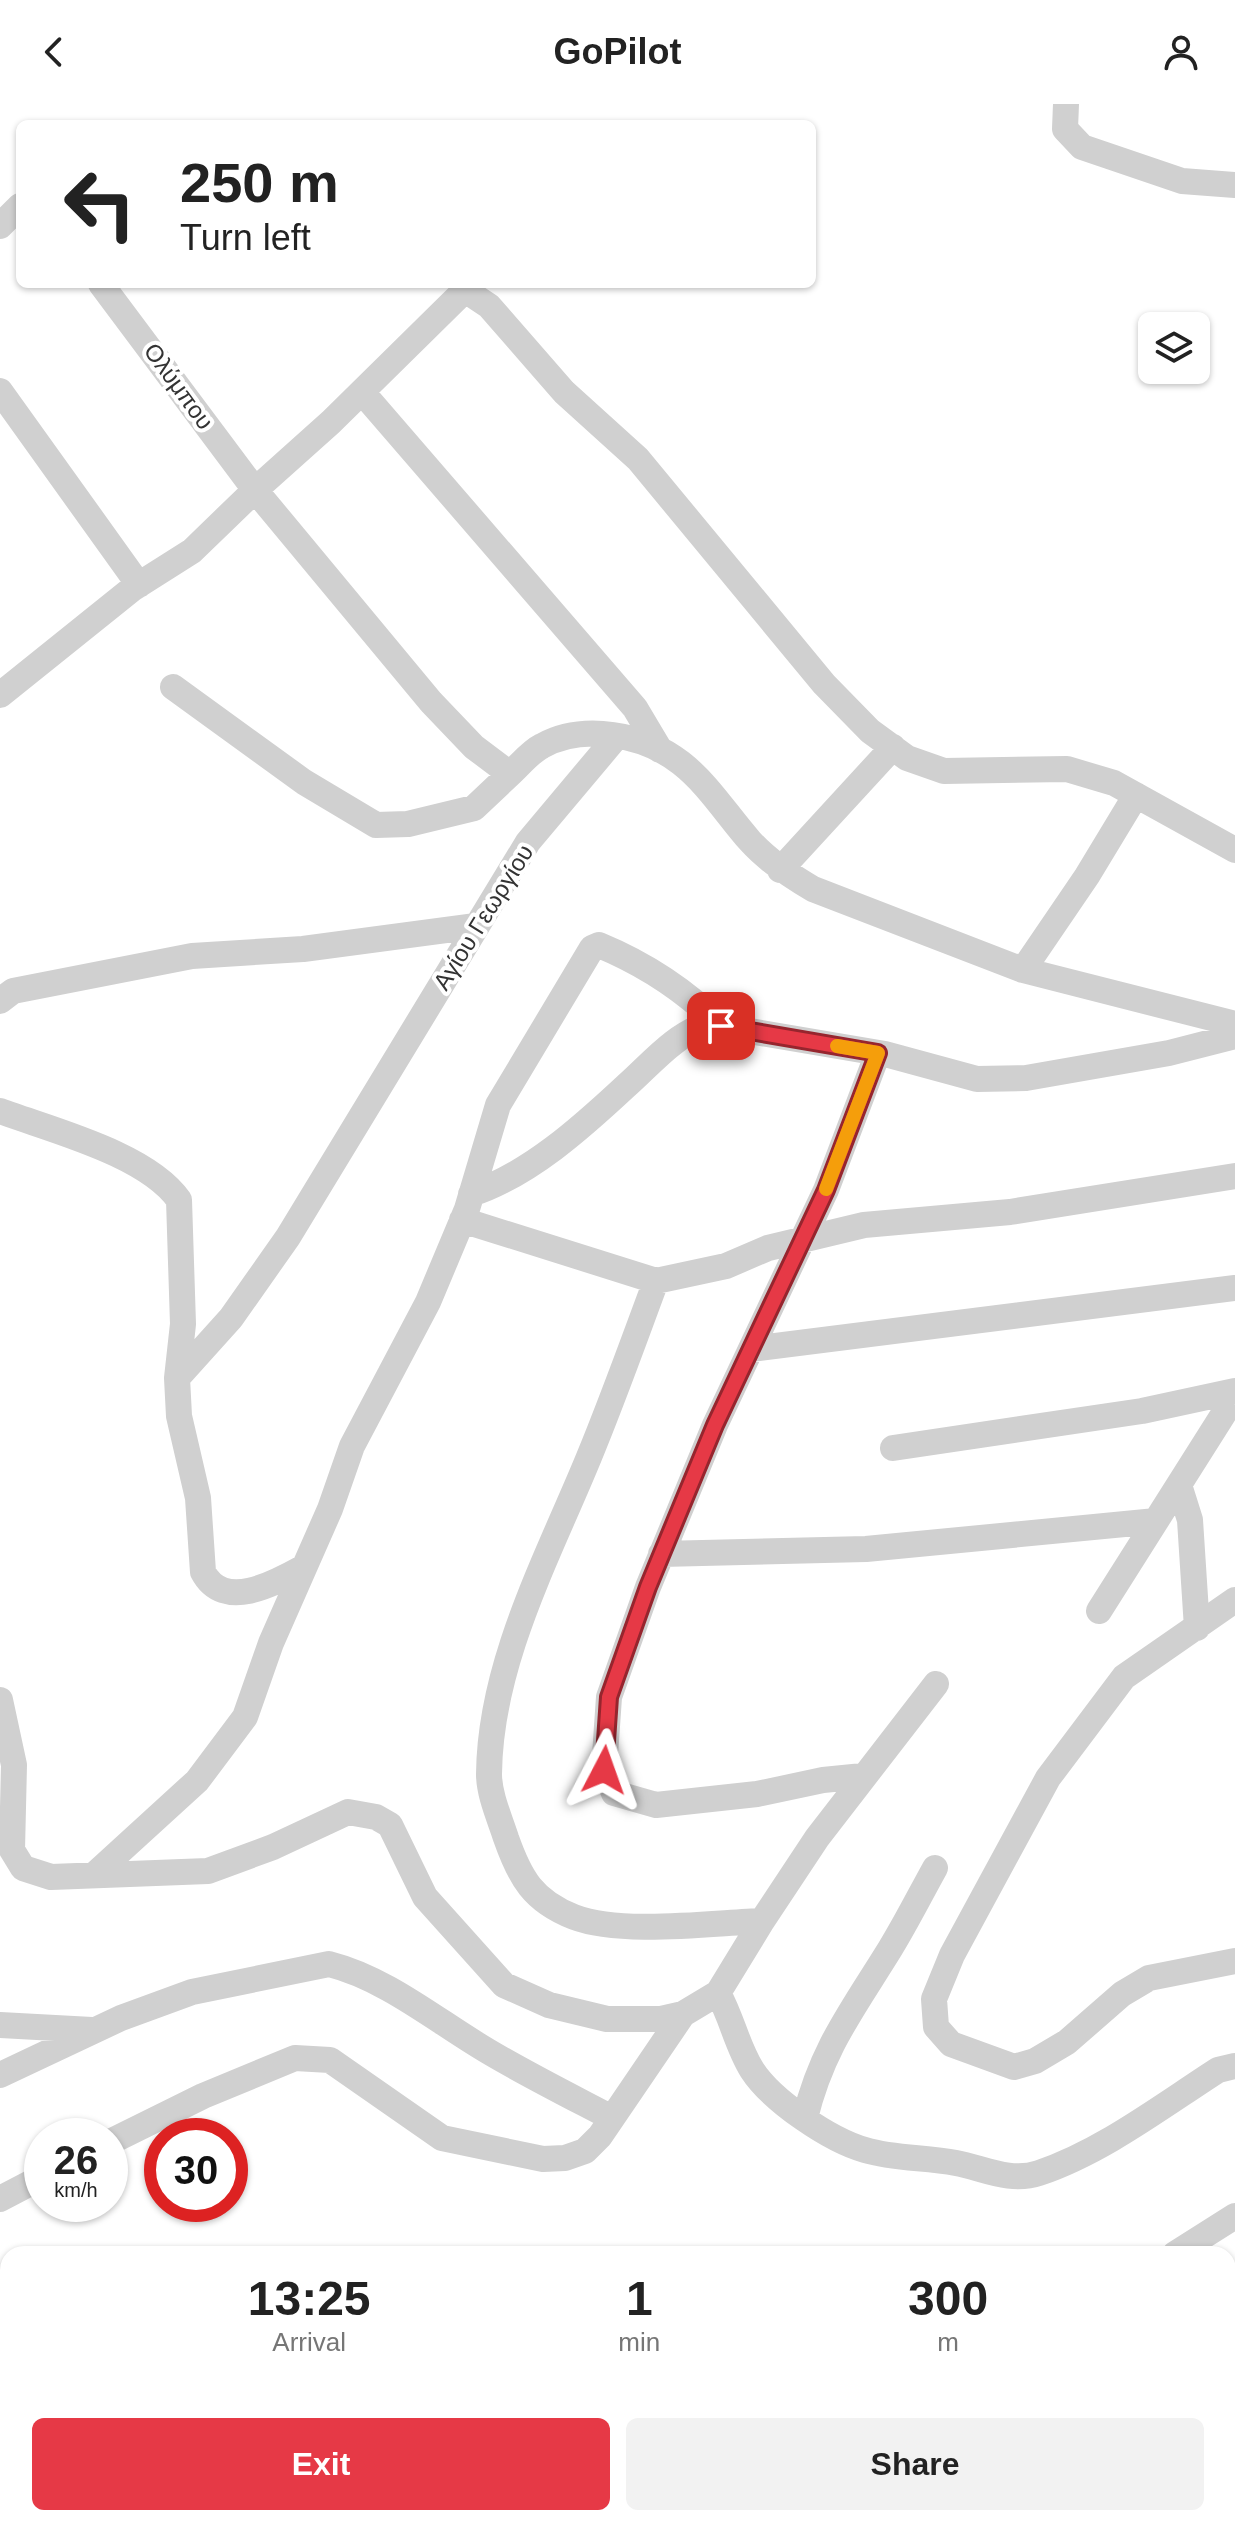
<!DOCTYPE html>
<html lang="en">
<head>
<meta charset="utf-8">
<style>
	:root { --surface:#fff; --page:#f2f2f2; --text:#222; --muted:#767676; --accent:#e63946 }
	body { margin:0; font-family:Arial,sans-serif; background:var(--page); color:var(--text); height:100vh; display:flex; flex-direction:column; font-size:30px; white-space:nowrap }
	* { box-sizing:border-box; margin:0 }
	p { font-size:26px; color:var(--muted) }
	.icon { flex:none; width:44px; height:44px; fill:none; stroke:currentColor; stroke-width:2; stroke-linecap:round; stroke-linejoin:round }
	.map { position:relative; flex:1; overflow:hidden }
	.panel { position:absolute; left:0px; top:2142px; width:1236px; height:280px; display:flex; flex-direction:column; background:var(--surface); border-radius:24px 24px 0 0; box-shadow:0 2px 6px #0004 }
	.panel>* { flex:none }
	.banner { position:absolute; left:16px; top:16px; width:800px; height:168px; border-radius:12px; box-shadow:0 2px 6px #0004; background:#fff; color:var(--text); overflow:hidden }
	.controls { position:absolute; left:1138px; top:208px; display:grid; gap:16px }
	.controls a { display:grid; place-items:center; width:72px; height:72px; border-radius:12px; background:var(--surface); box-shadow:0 2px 6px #0004; font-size:40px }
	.speed { position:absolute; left:24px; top:2014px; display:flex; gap:16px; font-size:40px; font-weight:700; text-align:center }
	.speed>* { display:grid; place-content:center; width:104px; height:104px; border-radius:50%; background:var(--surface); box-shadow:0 2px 6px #0004; line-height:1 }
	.speed small { font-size:20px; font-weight:400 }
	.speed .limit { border:12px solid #d22; background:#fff; color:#111 }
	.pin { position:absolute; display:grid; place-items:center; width:68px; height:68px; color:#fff; margin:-34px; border-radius:16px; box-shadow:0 4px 12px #0006 }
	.me { position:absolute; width:88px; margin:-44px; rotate:4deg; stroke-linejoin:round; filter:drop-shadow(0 0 6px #0008) }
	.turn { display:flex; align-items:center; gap:28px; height:168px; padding:0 32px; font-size:36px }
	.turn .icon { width:104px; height:104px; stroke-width:2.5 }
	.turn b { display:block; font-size:56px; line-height:68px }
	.eta { display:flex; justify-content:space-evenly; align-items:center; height:136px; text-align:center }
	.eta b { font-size:48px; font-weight:700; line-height:56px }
	.action { display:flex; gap:16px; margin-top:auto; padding:16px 32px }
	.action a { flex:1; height:92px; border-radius:12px; background:var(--accent); color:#fff; font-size:32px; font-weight:700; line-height:92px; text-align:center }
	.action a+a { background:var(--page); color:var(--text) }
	header { display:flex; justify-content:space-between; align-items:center; height:104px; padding:0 32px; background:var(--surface); font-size:36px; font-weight:700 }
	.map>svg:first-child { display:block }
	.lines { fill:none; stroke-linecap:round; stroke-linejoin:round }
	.path { stroke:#cdcdcd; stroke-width:4; stroke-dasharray:4 4; stroke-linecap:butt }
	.minor { stroke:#d0d0d0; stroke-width:26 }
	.route-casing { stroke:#96252e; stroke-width:20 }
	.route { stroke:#e63946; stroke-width:14 }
	.slow { stroke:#f59e0b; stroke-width:14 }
	.labels { text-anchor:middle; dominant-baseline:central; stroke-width:8; stroke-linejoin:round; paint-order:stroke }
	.street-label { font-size:24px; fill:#333; stroke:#fff }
</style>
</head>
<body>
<header><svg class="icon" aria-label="back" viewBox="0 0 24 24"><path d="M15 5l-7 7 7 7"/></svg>GoPilot<svg class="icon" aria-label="person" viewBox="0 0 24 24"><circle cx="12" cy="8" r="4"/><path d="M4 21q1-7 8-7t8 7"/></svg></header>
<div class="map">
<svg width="1235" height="2422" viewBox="0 0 1235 2422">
	<rect width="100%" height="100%" fill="#fff"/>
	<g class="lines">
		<path class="path" d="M0 2168 8 2173
			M0 2201 8 2191"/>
		<path class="minor" d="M1066 0 1065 25 1082 43 1182 77 1235 81
			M0 122 20 102
			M0 287 139 481
			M362 288 635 604 660 646
			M173 583 304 678 376 721 408 720 474 704 510 670
			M0 591 132 485 192 447 255 386 101 180
			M1235 746 1114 679 1067 665 944 667 907 654 870 627 824 580 638 355 564 288 489 202 465 186 331 318 255 386 431 598 474 643 510 670C520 661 530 648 542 642 583 619 644 630 681 659 708 680 727 711 750 737 768 757 789 771 813 785L1023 866 1235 920
			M780 766 893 643
			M1023 866 1087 772 1136 691
			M0 897 13 887 192 852 303 845 476 822
			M0 1007C51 1026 147 1050 179 1096L183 1220 177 1274 231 1214 288 1133 528 738 617 632
			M471 1090C529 1071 582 1023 626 982 652 959 674 931 708 920L885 950 977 975 1026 974 1169 949 1235 932
			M462 1116 656 1177C634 1236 613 1295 589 1353 548 1453 490 1559 489 1670 489 1691 500 1715 506 1734 520 1774 533 1797 574 1813 621 1831 711 1819 762 1817L817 1734 936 1580
			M656 1177 726 1162 768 1144 864 1121 1010 1108 1235 1072
			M751 1245 1235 1184
			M177 1274 179 1312 198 1394 203 1468C224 1508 275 1479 304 1463
			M893 1344 1142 1307 1235 1287
			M1179 1381 1190 1416 1197 1524
			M661 1450 866 1445 1156 1417
			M1235 1496 1124 1573 1048 1674 952 1851 934 1895 936 1923 951 1940 1014 1963 1035 1957 1067 1938 1122 1890 1149 1874 1235 1857
			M1099 1507 1235 1292
			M0 1596 14 1661 12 1746 23 1764 51 1773 208 1767 273 1743 348 1708 376 1713 390 1721 425 1793 504 1881 549 1901 607 1915H661L683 1910
			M863 1672 823 1676 757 1690 656 1701 614 1689 604 1666 609 1593 648 1483 715 1321 826 1086 878 949
			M94 1771 197 1677 245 1613 271 1539 330 1405 352 1342 428 1198 467 1105 498 1001 592 844 599 841C645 860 686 887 721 922
			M718 1889C732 1914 737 1942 752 1966 772 1997 830 2036 865 2046 895 2055 926 2053 956 2059 983 2064 1010 2079 1039 2069 1102 2048 1162 2002 1218 1966L1235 1962
			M0 1921 92 1926
			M0 1971 121 1914 192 1888 329 1860C388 1875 439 1919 491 1949 530 1972 572 1993 612 2014
			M805 2014C822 1944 853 1905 890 1845 906 1819 920 1791 935 1764
			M110 2038 203 1992 295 1954 330 1956 442 2034 543 2055 565 2054 585 2047 600 2032 683 1910 718 1889 762 1817
			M0 2095 42 2073
			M1175 2150 1235 2112
			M1228 2245 1235 2241
			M1228 2365 1235 2362
			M1108 2422 1126 2414"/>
	</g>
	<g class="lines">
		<g class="route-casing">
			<path id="route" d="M604 1666 609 1593 648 1483 715 1321 826 1086 878 949 721 922"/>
		</g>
		<use href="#route" class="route"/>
		<path class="slow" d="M826 1085 878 949 837 942"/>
	</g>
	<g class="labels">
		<g class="street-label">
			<text transform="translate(179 282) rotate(54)">Ολύμπου</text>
			<text transform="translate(483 813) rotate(-58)">Αγίου Γεωργίου</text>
		</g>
	</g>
</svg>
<div class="controls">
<a><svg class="icon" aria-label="layers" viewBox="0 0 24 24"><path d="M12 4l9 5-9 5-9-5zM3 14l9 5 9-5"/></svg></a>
</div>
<div class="speed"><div>26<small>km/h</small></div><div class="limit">30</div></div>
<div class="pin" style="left:721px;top:922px;background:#d93025"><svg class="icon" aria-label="arrive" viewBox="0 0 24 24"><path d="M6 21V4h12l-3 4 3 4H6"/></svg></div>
<svg class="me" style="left:604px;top:1666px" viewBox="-20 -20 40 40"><path d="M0-17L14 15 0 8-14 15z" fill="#e63946" stroke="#fff" stroke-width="4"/></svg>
<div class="banner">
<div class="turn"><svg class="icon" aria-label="left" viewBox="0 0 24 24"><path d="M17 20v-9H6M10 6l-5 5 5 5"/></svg><div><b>250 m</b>Turn left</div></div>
</div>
<section class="panel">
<div class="eta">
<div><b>13:25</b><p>Arrival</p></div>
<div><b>1</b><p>min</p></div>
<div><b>300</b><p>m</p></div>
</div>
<div class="action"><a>Exit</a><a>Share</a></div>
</section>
</div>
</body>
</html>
